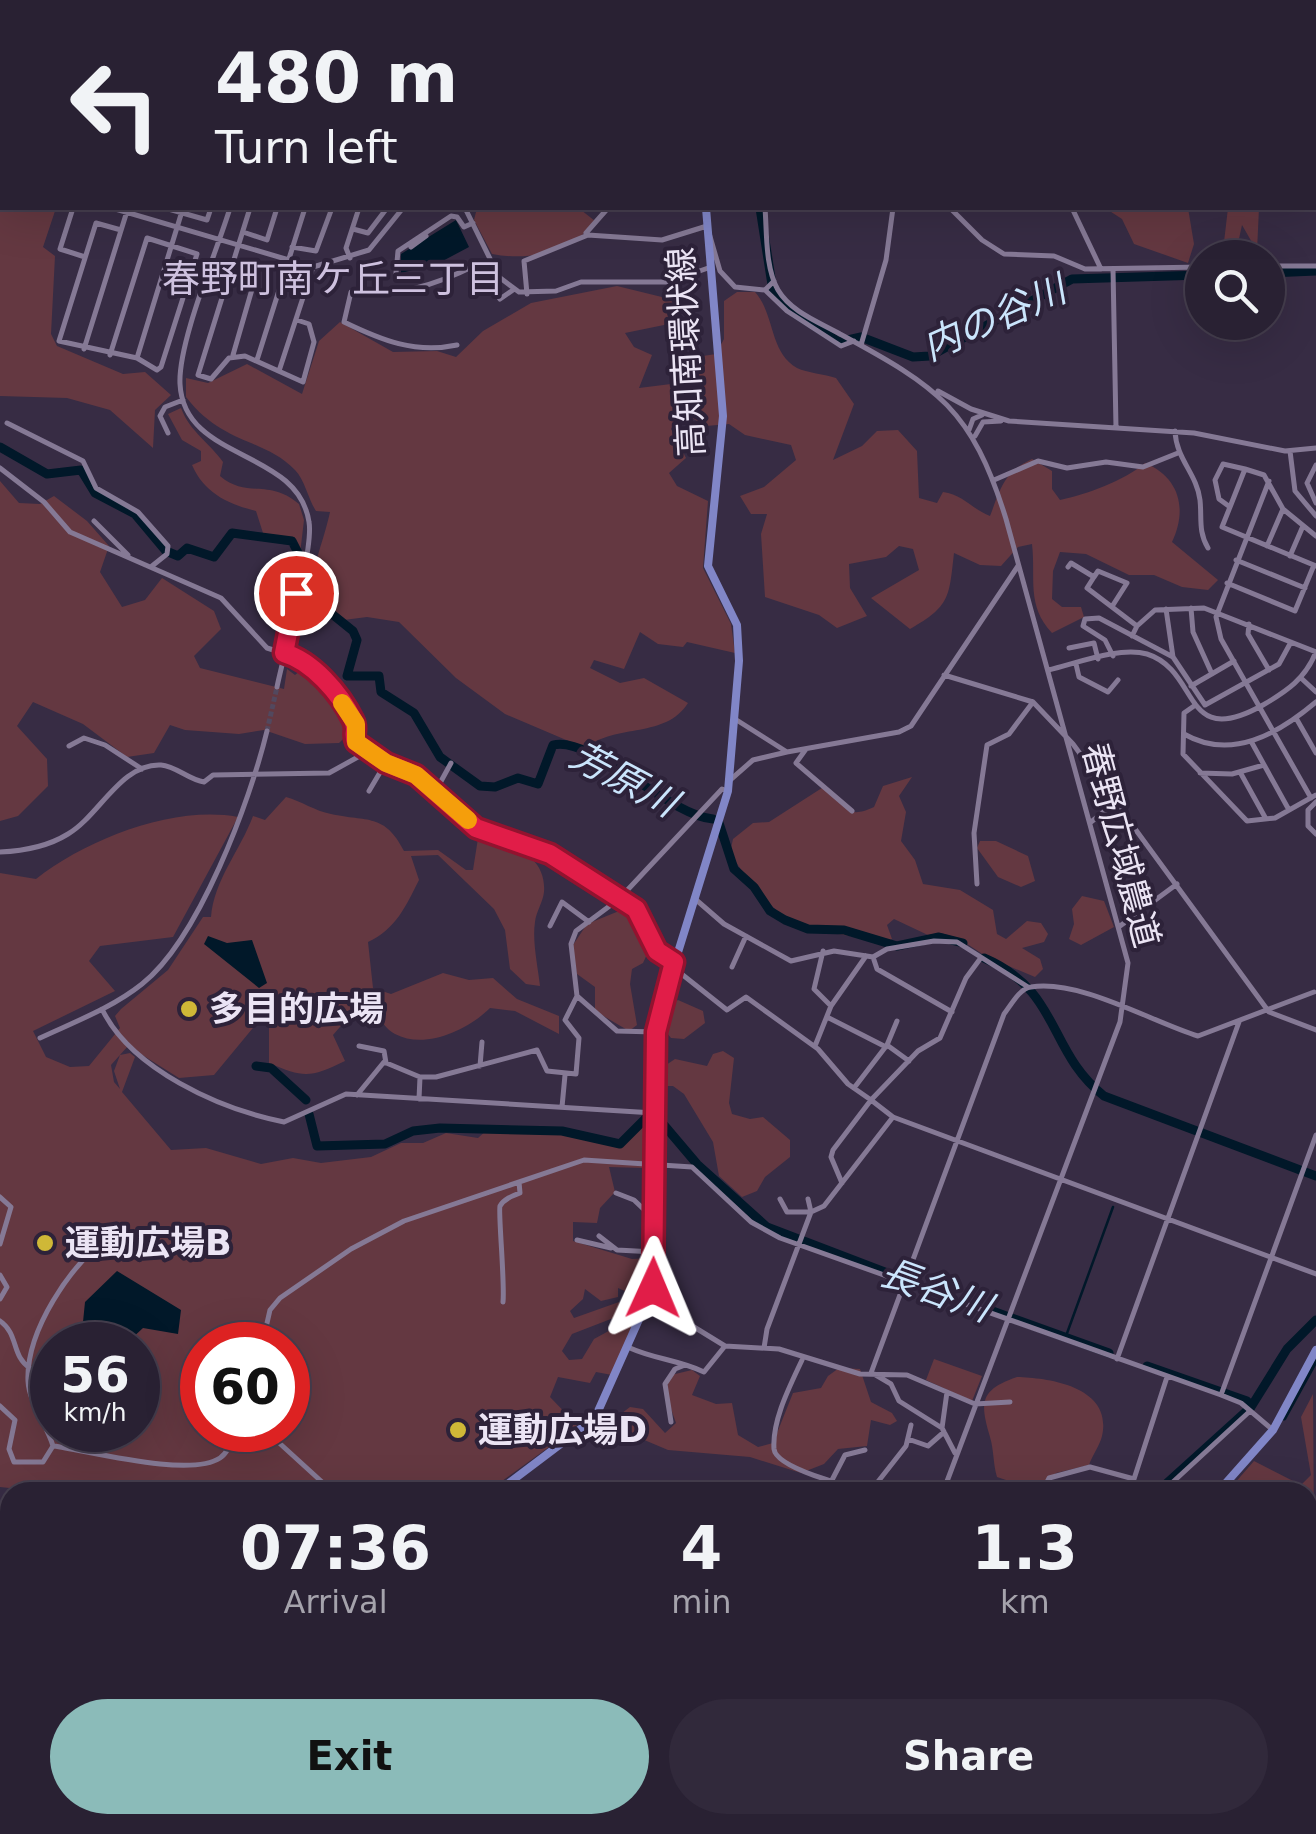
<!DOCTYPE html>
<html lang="en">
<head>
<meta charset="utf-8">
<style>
	:root { --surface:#292133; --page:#31293b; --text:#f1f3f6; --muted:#a5a3ac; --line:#453e4e; --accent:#8bbbb9 }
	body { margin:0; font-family:"DejaVu Sans","Noto Sans JP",sans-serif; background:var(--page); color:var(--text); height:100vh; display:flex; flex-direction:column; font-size:38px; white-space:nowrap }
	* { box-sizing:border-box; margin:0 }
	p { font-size:32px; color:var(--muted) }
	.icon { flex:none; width:55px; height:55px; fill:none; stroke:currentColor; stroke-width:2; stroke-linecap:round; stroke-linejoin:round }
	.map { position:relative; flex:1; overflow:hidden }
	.panel { position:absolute; left:0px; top:1482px; width:1318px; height:352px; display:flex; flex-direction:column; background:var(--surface); border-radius:30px 30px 0 0; box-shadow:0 10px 40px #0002,0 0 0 2px var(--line) }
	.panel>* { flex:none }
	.top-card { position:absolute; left:0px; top:0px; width:1318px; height:210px; box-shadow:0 10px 40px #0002,0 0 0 2px var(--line); background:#292133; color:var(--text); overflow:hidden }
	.buttons { position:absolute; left:1185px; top:240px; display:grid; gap:20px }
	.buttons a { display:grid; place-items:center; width:100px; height:100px; border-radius:50%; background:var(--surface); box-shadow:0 10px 40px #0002,0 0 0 2px var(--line); font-size:50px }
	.speed { position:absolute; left:30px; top:1322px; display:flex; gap:20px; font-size:50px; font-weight:700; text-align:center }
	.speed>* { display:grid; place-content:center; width:130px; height:130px; border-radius:50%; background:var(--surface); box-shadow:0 10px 40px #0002,0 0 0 2px var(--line); line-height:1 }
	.speed small { font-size:25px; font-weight:400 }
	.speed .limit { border:15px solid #d22; background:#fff; color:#111 }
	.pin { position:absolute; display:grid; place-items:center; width:85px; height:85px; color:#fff; margin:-42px; border:5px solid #fff; border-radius:50%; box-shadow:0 2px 10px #0007 }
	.me { position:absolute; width:110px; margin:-55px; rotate:1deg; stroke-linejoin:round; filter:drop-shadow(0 0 8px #0008) }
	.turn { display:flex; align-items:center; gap:35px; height:210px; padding:0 50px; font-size:45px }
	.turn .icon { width:130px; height:130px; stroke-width:2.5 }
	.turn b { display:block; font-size:70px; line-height:85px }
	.eta { display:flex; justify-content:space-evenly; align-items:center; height:170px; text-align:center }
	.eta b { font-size:60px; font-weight:600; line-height:70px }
	.primary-button { display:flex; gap:20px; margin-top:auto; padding:20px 50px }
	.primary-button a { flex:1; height:115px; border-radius:60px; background:var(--accent); color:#111; font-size:40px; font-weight:600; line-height:115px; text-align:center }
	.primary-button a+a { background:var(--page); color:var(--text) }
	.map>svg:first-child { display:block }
	.green { fill:#643841; fill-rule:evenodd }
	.water { fill:#011829 }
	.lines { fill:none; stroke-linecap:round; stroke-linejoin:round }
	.stream { stroke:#011829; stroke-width:2.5 }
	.canal { stroke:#011829; stroke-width:5 }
	.river { stroke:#011829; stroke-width:9 }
	.minor-tunnel { stroke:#52485e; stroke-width:5; stroke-dasharray:5 2.5; stroke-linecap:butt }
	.minor { stroke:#857995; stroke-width:5 }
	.major { stroke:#8186c7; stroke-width:8 }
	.route-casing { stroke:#92132f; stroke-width:25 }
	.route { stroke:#e11d48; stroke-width:18 }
	.slow { stroke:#f59e0b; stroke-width:18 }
	.poi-dot { fill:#cfb837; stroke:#2d2239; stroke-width:4 }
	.labels { text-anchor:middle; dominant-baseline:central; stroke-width:8; stroke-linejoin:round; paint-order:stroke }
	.street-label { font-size:35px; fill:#ebe4f4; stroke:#2d2239 }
	.poi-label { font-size:35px; font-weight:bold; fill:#ebe4f4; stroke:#2d2239; text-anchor:start }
	.neighbourhood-label { font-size:38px; fill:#cec1df; stroke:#2d2239 }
	.water-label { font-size:38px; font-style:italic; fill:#cae5fc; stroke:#2d2239 }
</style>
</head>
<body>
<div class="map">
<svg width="1316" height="1834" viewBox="0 0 1316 1834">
	<rect width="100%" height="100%" fill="#372c44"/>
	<path class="green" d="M0 100 2 208H56L43 247 55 256 51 334 57 346 123 374 145 372 171 395 155 410 153 448 110 410 67 398 0 396Z
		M477 208 581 210 595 221C572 253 529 261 492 254L474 220Z
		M1105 208H1188L1194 244 1188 263 1134 244 1122 219Z
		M1228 208H1259L1257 251 1242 225 1237 248 1228 251 1224 242Z
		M617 286 670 299 678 310 664 325 625 333 634 347 652 355 639 388 671 384 683 359 716 354 724 339V301L737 292H755C775 314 769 352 797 368 807 373 825 374 836 378L854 404 833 460 862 446 877 431 898 430 917 451 919 498 937 503 943 492C962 494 972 509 990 516 1001 488 1003 473 1032 459L1052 471V489L1060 500C1087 494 1124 481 1145 463 1181 478 1187 511 1172 542L1218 580 1208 590 1182 587 1154 575H1129L1086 554 1060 552 1053 571 1052 599 1062 607H1081L1084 617 1052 633C1026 605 1036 579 1032 544L1018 547 1001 566 980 565 954 553C949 596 951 606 910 629L871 598 919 570 913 549 899 546 886 557 849 564 850 588 867 616 837 628 819 615 765 597 761 534 767 514H751L740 496 764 487 796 460 791 445 745 435 729 424 706 426 680 411 671 429 686 458 669 473 677 486 708 501 703 568 731 624 735 653 687 642 683 647 658 644 640 632 624 669 594 660 590 668 620 683 644 678 688 703C665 739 617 723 585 748L505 714 456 678 399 622 367 617 336 621C302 570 318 566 330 512L316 511C308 499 305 480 295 470 264 438 223 445 186 397V378L208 383 247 364 302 394 319 341 340 322 393 352 437 351 456 357 483 331 531 303Z
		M181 408C190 432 209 442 223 462L220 476C247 499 268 478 299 504L304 520 300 554 295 540 263 533 256 511C228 504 204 493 192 465L201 461V451L182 440 168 414Z
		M0 481 19 503 40 504 54 496 87 521 109 546 100 572 122 607 145 600 162 578 214 611 221 629 194 656 200 668 284 689 287 669 295 675 306 666 352 721 348 734 339 743 305 744 264 730 239 734 185 730 170 725 154 753 127 757 83 724 33 702 17 726 47 759 48 786 18 816 0 821Z
		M912 777 899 796 906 812 901 841 915 860 923 884 960 890 993 910 997 934 1006 939 1027 921 1041 923 1048 934 1044 942 1022 948 1040 959 1043 969 1035 977 987 957 958 938 941 933 930 936 894 919 887 925 892 939 885 942C799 927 781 932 730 853L733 839 753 823 769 822 825 786C847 804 844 821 874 807L883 786Z
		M286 797C301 801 315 811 331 814 367 822 385 813 404 851L438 850 466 870H473L479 832C508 842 547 854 544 892 543 902 536 912 535 922 532 941 538 967 540 986L526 984 510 969 505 930 494 909 438 855 411 856 419 880C406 906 396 929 368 942L373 988 391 994 443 973 469 980 493 978 517 999 559 1016V1034L515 1011 490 1008C468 1030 425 1050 395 1034 380 1026 383 1014 359 1005L333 1035 345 1061C310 1078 304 1078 269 1063V1026L262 1017 214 1075 179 1078 128 1046 111 1065 114 1082 120 1089 114 1071 120 1055 130 1053 135 1057 122 1092 171 1150 206 1148 261 1164 293 1158 321 1163 371 1157 401 1143H423L446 1133 478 1138 487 1130 561 1133 622 1147 648 1121 644 1168 609 1167 615 1192 600 1208 597 1223 573 1222V1241L632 1259 649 1258 645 1300 618 1288V1297L601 1301 585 1289 583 1299 570 1311 574 1318 619 1302 629 1312 572 1334 562 1351 569 1360 582 1359 594 1339 638 1315 612 1375 596 1372 590 1383 558 1377 550 1397 577 1425 572 1429 554 1420 544 1427 560 1439 487 1492H48L0 1487V873L36 879C87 839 174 805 238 817L173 937 100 946 89 961 115 991 33 1031 46 1057 70 1067 89 1066 120 1028 115 1016 121 1009 168 970 203 917H211C214 880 240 851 253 816L265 820ZM52 1345H138V1430H52ZM202 1345H288V1430H202Z
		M980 841H996L1028 856 1035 881 1021 887 998 877 977 848Z
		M1082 896 1104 901 1114 927 1081 945 1069 939 1074 924 1072 909Z
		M624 909 634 916 649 950 643 963 632 969 630 984 637 1025 629 1031 595 1011V987L577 974 571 948 587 924Z
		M678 1000 703 1011 705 1023 684 1039 671 1038 662 1027V1008Z
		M723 1051 734 1058 729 1103 732 1114 750 1119 763 1117 790 1140V1157L765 1177 757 1191 742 1197 719 1176 713 1142 684 1094 673 1086H659L657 1071 675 1059 707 1066 713 1054Z
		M934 1359 982 1376 972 1401 926 1380Z
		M839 1368 860 1369 871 1402 892 1413 897 1421 890 1425 871 1420 867 1446 838 1449 824 1464 801 1473 750 1457 668 1450 623 1431 610 1437 593 1435 630 1407 643 1409 665 1433 676 1423 665 1392 671 1375 692 1370 700 1376 692 1395 716 1404 732 1403 738 1435 758 1447 773 1443 793 1393 821 1388 828 1376Z
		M1017 1377C1050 1378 1113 1387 1102 1436 1100 1445 1092 1456 1089 1465L1056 1473 1039 1491 997 1477C993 1464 994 1450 990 1437 980 1403 979 1390 1017 1377Z
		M1313 1394 1316 1834H1201V1825H1308V1492H1227L1254 1461 1301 1485 1311 1475 1301 1417Z
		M4 1644 10 1647 5 1664 10 1672V1796L0 1805V1645Z
		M43 1825 141 1831 153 1825H183L185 1834H38Z"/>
	<path class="water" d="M456 220 469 247 437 264 401 273V254Z
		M208 936 227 943 252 940 267 983 259 988 204 944Z
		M117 1271 181 1310 178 1334 143 1328 129 1341 83 1322 85 1302Z"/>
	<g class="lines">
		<path class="stream" d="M1066 1336 1113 1207"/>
		<path class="canal" d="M1284 1418 1316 1360
			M1029 1834 1039 1825"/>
		<path class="river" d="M585 0 590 2
			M760 208 773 291 794 313 839 342 861 337 913 357 930 356 1072 279 1202 275
			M1268 273 1316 271
			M0 447 47 474 81 470 95 493 135 514 166 551 178 556 187 548 214 557 232 533 292 541 327 610 353 631 357 640 347 676H379L381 692 414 713 440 757 480 786 495 787 518 778 538 784 553 745C591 735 668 815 713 819
			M719 823 734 869 754 887 770 911 785 920 808 929 844 930 897 946 939 937 963 943
			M984 958C1061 991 1047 1051 1104 1096L1316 1176
			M256 1066 271 1068 306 1100
			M309 1114 317 1146 385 1144 413 1131 440 1128 562 1131 620 1144 647 1117
			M658 1118 697 1164 767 1227 911 1282
			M987 1309 1109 1353
			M1147 1366 1247 1401 1251 1407
			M517 1486 531 1492
			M685 1492 707 1487 728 1492
			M1157 1492 1251 1407 1287 1349 1316 1320
			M0 1578 10 1584
			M361 1825 372 1834"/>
		<path class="minor-tunnel" d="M267 731 277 687"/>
		<path class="minor" d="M414 0 415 2
			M499 0 502 2
			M573 0 578 2
			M730 0 735 2
			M54 2 55 0
			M66 2V0
			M94 2 95 0
			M109 2 110 0
			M137 2 138 0
			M165 2 166 0
			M192 2 193 0
			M219 2 220 0
			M236 2 237 0
			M259 2V0
			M283 2V0
			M294 2 295 0
			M443 2 444 0
			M1288 2 1291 0
			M73 208 60 249 85 257
			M112 208 313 267 369 250 403 208
			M165 208 207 220 211 208
			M230 208C217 251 178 342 180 384 184 462 298 448 309 522 314 549 284 652 277 687
			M250 208 198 375 211 379 229 358 245 356 303 382 314 342 309 324 297 320
			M465 208 499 277 519 292 556 291 581 282H668L711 267
			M765 208C767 233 765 267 778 290 791 312 819 322 840 334 938 387 972 409 1006 519L1128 963 1120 1022 943 1492
			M950 208 982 240 1004 254 1054 256 1085 269 1202 267
			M1072 208 1101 269
			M353 229 368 233 387 208
			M121 230 96 223 59 341 137 358 183 208
			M243 232 267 240 277 208
			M586 233 608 208
			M292 247 316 251 332 208
			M411 247 426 236
			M350 258 346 248 359 208
			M1268 266H1316
			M1113 269 1116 428
			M396 273 398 251 451 216 457 217 464 227 473 223
			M774 281 765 290 787 311 841 346 854 341
			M527 294 524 261 588 235 662 240 707 226 720 271 735 287 765 290
			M457 345C415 354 381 340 344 322L351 292C395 298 436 285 476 265L500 299 513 290
			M861 345 886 260 893 208
			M84 349 128 208
			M110 355 147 238 197 254 161 367 157 370 137 358
			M233 355 257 272 233 264
			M257 360 305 208
			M279 371 313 267
			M938 391 971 409 1009 421 1194 433 1285 451 1316 448
			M7 423 83 461 96 488 138 512 168 546 167 554 152 566
			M969 430 973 419 982 415
			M1175 431C1176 459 1197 474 1200 500 1202 518 1198 531 1208 548
			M168 433 160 416 165 407 183 400
			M975 436 983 422 1001 421
			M1290 451 1295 491 1316 516
			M1316 465 1307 483 1316 503
			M0 468 44 502 70 532 221 598 267 648 302 659 333 691 355 723 353 736 367 752 415 775 476 828 549 854 616 899
			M1245 469 1223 464 1215 480 1219 499 1230 507 1222 527 1316 566
			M994 480 1038 461 1067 468 1106 462 1143 467 1178 453
			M1269 481 1216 617 1221 639 1311 798
			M1230 507 1245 469 1264 475 1283 509 1316 536
			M94 521 128 555
			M1267 546 1283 509
			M1290 556 1303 526
			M1236 560 1305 588
			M1068 567 1071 563 1094 577 1098 571 1127 583 1113 605
			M1094 577 1087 588 1137 626 1132 636
			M1227 583 1295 611 1314 565
			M1191 608 1193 632 1212 674
			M1166 609 1173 657 1205 705 1279 664 1291 642
			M1249 624 1248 634 1269 670
			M1137 626 1155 610 1204 608 1316 652
			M1069 648 1094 643 1098 659
			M1113 656 1105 640 1083 626 1085 619 1099 618 1173 657
			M1076 664 1079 677 1108 692 1118 680
			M1048 670C1075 664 1119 646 1147 654 1201 671 1181 751 1263 705 1287 691 1305 679 1316 652
			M944 675 1033 702 1073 744 1269 1012 1316 1030
			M1301 678 1316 692
			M1191 686 1234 661
			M1194 706 1184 713 1183 754 1247 821 1275 818 1316 795
			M1296 718 1316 753
			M735 719 787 752 899 732 911 726 1018 566
			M1184 734C1231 761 1278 734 1316 702
			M1252 743 1289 810
			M69 746 84 738 105 745 142 769
			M806 749 796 763 852 811
			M1240 772 1266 819
			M1200 773 1232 774 1264 765
			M729 781 753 760 787 752
			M369 791 385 764
			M434 794 451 763
			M1316 802 1308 810V826L1316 834
			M1091 822 1115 803
			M0 852C24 851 47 847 68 834 99 816 121 763 161 765 176 766 189 780 204 782L213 775 329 773 367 752
			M977 884 974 833 987 745 1009 734 1033 702
			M694 898 724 924 791 961 834 951 873 957 887 949 934 941 957 942 1028 987
			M619 899C648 917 645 945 674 962
			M550 926 562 902 589 922
			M1120 926 1177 884
			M823 951 814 989 831 1006
			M873 957 877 969 952 1012
			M980 959 966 978 940 1038 918 1051 871 1100 893 1117 1316 1274
			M732 967 746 936
			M674 968 727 1010 746 997 818 1049 848 1084 871 1100 833 1150 831 1157 842 1183
			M577 996 617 1031 655 1032
			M102 1009C131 1069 219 1109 284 1122L346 1094 654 1113
			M827 1017 886 1047
			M40 1038C74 1022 112 1008 142 984 199 939 250 801 267 731
			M887 1045 897 1021
			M359 1046 384 1051 386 1063
			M815 1046 831 1006 866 956
			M480 1066 482 1042
			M854 1088 887 1045 909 1061
			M357 1095 384 1062 420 1077H436L537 1050 547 1071 576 1074 579 1038 565 1020 577 996 571 944 576 931 619 899 722 789 728 791
			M419 1099 420 1077
			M562 1107 565 1075
			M616 1193 634 1200 654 1219
			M0 1197 11 1207 0 1244
			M780 1199 787 1212H811L808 1199
			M599 1236 617 1250 654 1252
			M577 1240 611 1248
			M0 1275 7 1287 0 1299
			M650 1300 725 1346 779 1349 860 1374 907 1375 975 1404 1010 1402
			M503 1302C505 1283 498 1211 500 1206 504 1199 512 1196 520 1193L519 1182
			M0 1321C19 1334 11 1356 30 1368
			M262 1345 270 1310 280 1298 351 1249 404 1221 584 1160 692 1167 751 1222 780 1238 1221 1395 1241 1403 1273 1430
			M630 1348C654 1359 679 1360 704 1372L725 1346
			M764 1348 767 1329 811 1212 824 1206 893 1117
			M1117 1359 1239 1022
			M802 1360C790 1386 772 1420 774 1449 776 1468 848 1487 865 1489 891 1491 918 1488 944 1488
			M871 1373 1004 1014C1011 1005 1020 988 1031 987 1080 979 1152 1022 1198 1036L1314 992
			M874 1374 891 1384 899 1401 942 1428
			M947 1392 942 1428 955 1453
			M1221 1395 1316 1135
			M0 1406 15 1420 9 1449 14 1462H43L53 1446C47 1425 29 1403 28 1381 26 1331 70 1265 109 1237
			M671 1422 665 1384 675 1369 685 1365
			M265 1430 333 1492
			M908 1439 928 1446 944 1432
			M54 1446C89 1451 190 1478 220 1458 229 1452 232 1439 236 1430
			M832 1480 845 1455 865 1450
			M873 1488 906 1446 911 1425
			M1042 1492 1049 1478 1090 1467 1134 1479 1167 1377
			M1162 1492 1249 1412
			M0 1561 10 1563
			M0 1638 5 1642 10 1637
			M545 1825 558 1834
			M809 1825 823 1834
			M1029 1825 1037 1832
			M882 1828 892 1834
			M216 1834H247
			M271 1834 284 1825
			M487 1834 493 1825
			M621 1834 627 1825
			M762 1834 769 1825
			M953 1834V1825
			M962 1834 965 1825"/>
		<path class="major" d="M754 2 755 0
			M497 1492 595 1418 653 1288 657 1020 728 791 739 661 737 625 708 566 723 416 706 208
			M1218 1492 1273 1430 1316 1350
			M0 1609 10 1617
			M188 1825 191 1834
			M353 1825 364 1834
			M1034 1834 1045 1825"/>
	</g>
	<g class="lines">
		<g class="route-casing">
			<path id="route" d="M296 593 284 653C312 661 340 693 353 720 358 730 352 733 356 742L386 763 416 775 476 828 550 854 636 909 657 951 674 962 656 1032 653 1288"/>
		</g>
		<use href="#route" class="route"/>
		<path class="slow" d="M342 703 356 724V742L386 763 416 775 468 820"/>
	</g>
	<g class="poi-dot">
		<circle cx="189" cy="1009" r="10"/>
		<circle cx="45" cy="1243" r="10"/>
		<circle cx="458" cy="1430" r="10"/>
	</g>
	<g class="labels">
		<g class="street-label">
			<text transform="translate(686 352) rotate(-93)">高知南環状線</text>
			<text transform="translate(1121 845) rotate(75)">春野広域農道</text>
		</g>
		<g class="poi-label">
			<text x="209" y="1009">多目的広場</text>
			<text x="65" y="1243">運動広場B</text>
			<text x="478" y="1430">運動広場D</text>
		</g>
		<g class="neighbourhood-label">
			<text x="333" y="279">春野町南ケ丘三丁目</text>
		</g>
		<g class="water-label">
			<text transform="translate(994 318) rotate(-24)">内の谷川</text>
			<text transform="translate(624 779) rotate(28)">芳原川</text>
			<text transform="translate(936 1290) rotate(20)">長谷川</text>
		</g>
	</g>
</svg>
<div class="buttons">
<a><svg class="icon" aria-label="search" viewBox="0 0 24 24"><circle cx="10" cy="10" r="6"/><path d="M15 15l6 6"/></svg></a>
</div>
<div class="speed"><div>56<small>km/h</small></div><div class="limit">60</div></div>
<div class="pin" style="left:296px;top:593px;background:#d93025"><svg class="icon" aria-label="arrive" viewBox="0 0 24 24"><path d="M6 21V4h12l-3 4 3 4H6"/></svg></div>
<svg class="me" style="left:653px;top:1288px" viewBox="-20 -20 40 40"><path d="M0-17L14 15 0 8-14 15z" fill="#e11d48" stroke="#fff" stroke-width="4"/></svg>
<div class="top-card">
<div class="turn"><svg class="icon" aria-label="left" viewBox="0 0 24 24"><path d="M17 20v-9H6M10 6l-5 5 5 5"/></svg><div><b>480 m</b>Turn left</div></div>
</div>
<section class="panel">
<div class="eta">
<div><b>07:36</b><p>Arrival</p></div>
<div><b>4</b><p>min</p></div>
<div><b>1.3</b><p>km</p></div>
</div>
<div class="primary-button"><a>Exit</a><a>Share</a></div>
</section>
</div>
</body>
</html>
